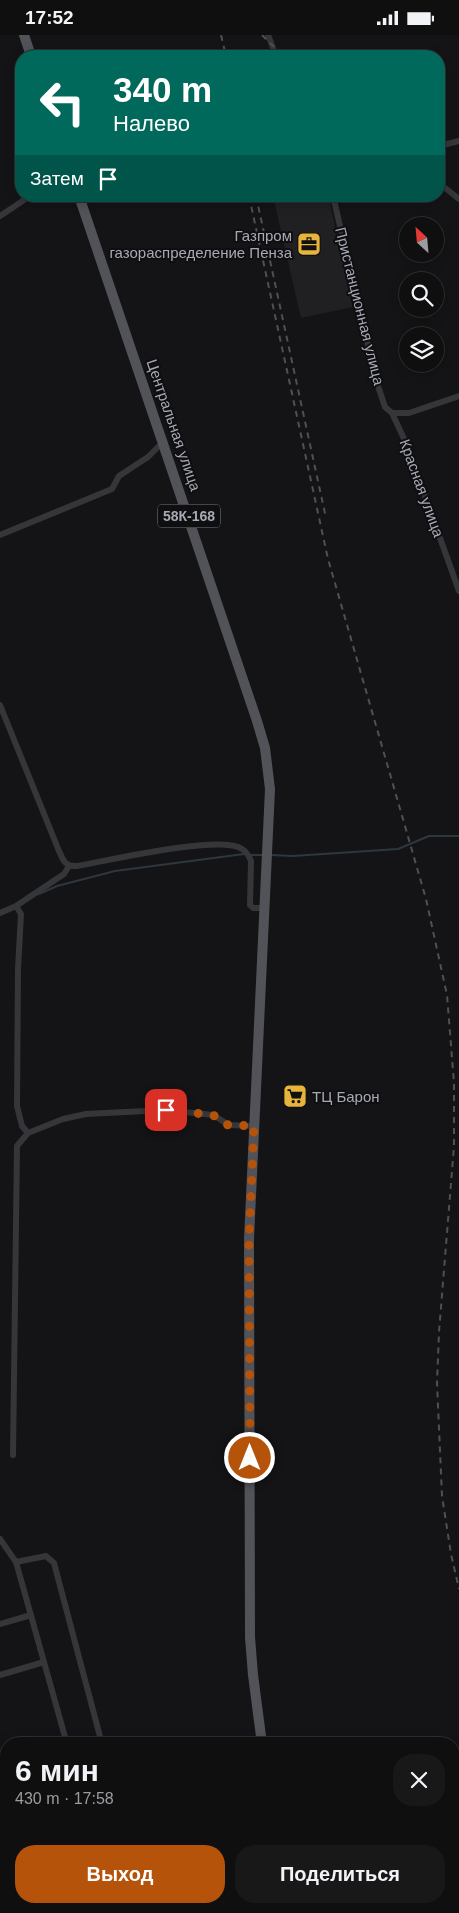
<!DOCTYPE html>
<html lang="ru">
<head>
<meta charset="utf-8">
<style>
	:root { --surface:#0f0f10; --page:#181819; --text:#f1f3f6; --muted:#9b9c9f; --line:#2f2f30; --accent:#b45309 }
	body { margin:0; font-family:Helvetica,sans-serif; background:var(--page); color:var(--text); height:100vh; display:flex; flex-direction:column; font-size:19px; white-space:nowrap }
	* { box-sizing:border-box; margin:0 }
	p { font-size:16px; color:var(--muted) }
	.icon { flex:none; width:28px; height:28px; fill:none; stroke:currentColor; stroke-width:2; stroke-linecap:round; stroke-linejoin:round }
	.map { position:relative; flex:1; overflow:hidden }
	.side { position:absolute; left:0px; top:1702px; width:460px; height:176px; display:flex; flex-direction:column; background:var(--surface); border-radius:20px 20px 0 0; box-shadow:0 2px 12px #0003,0 0 0 1px var(--line) }
	.side>* { flex:none }
	.top-card { position:absolute; left:15px; top:15px; width:430px; height:152px; border-radius:20px; box-shadow:0 2px 12px #0003,0 0 0 1px var(--line); background:#00695c; color:#fff; overflow:hidden }
	.needle { width:32px; rotate:334deg }
	.tools { position:absolute; left:399px; top:182px; display:grid; gap:10px }
	.tools a { display:grid; place-items:center; width:45px; height:45px; border-radius:50%; background:var(--surface); box-shadow:0 2px 12px #0003,0 0 0 1px var(--line); font-size:25px }
	.pin { position:absolute; display:grid; place-items:center; width:42px; height:42px; color:#fff; margin:-21px; border-radius:10px; box-shadow:0 2px 8px #0006 }
	.me { position:absolute; width:55px; margin:-28px; rotate:0deg; stroke-linejoin:round; filter:drop-shadow(0 0 4px #0008) }
	.turn { display:flex; align-items:center; gap:18px; height:105px; padding:0 15px; font-size:22px }
	.turn .icon { width:65px; height:65px; stroke-width:2.5 }
	.turn b { display:block; font-size:35px; line-height:42px }
	.then { display:flex; align-items:center; height:48px; padding:0 15px; background:#0003; gap:10px; font-size:19px }
	.round { display:grid; place-items:center; flex:none; width:52px; height:52px; border-radius:20px; background:var(--page) }
	.summary { display:flex; align-items:center; justify-content:space-between; height:85px; padding:0 15px }
	h1 { font-size:30px; font-weight:700; line-height:38px }
	.cta { display:flex; gap:10px; margin-top:auto; padding:10px 15px }
	.cta a { flex:1; height:58px; border-radius:20px; background:var(--accent); color:#fff; font-size:20px; font-weight:700; line-height:58px; text-align:center }
	.cta a+a { background:var(--page); color:var(--text) }
	.status { display:flex; justify-content:space-between; align-items:center; height:35px; padding:0 25px; background:var(--surface); direction:ltr }
	.status svg { height:14px; fill:currentColor }
	.map>svg:first-child { display:block }
	.built { fill:#202023 }
	.lines { fill:none; stroke-linecap:round; stroke-linejoin:round }
	.stream { stroke:#2e363e; stroke-width:2 }
	.minor { stroke:#35363a; stroke-width:6 }
	.primary { stroke:#515359; stroke-width:10 }
	.rail { stroke:#4e5055; stroke-width:2; stroke-dasharray:6 5; stroke-linecap:butt }
	.route { stroke:#b45309; stroke-width:9; stroke-dasharray:0 16.2 }
	.labels { text-anchor:middle; dominant-baseline:central; stroke-width:4; stroke-linejoin:round; paint-order:stroke }
	.shield { fill:#0f0f11; stroke:#797c84; stroke-width:1 }
	.shield-label { font-size:14px; font-weight:bold; fill:#a7aab5 }
	.poi-label { font-size:15px; fill:#a7aab5; stroke:#0f0f11; text-anchor:end }
	.street-label { font-size:15px; fill:#a7aab5; stroke:#0f0f11 }
</style>
</head>
<body>
<div class="status"><b>17:52</b><svg viewBox="0 0 49 12"><path d="M0 12V9h3v3zM5 12V6h3v6zM10 12V3h3v9zM15 12V0h3v12zM26 1h20v11H26zM47 4h2v5h-2z"/></svg></div>
<div class="map">
<svg width="459" height="1878" viewBox="0 0 459 1878">
	<rect width="100%" height="100%" fill="#141416"/>
	<path class="built" d="M273 161H318L320 166 329 164 353 272 301 283Z"/>
	<g class="lines">
		<path class="stream" d="M251 820H264
			M271 820 293 821 398 814 429 801H459
			M39 859 57 851 115 836 244 819"/>
		<path class="minor" d="M268 0 276 21
			M439 111 459 106
			M439 148 459 164
			M333 161 377 348 385 372 392 378 406 408 459 556
			M0 181 30 161
			M392 378H409L459 361
			M0 500 112 454 119 441 148 422 164 406
			M0 670 59 816C63 825 65 832 77 831 106 826 221 799 242 814 247 817 249 821 251 826L250 870 253 873H264
			M16 871 21 879 18 934 17 1071 22 1091 28 1098 63 1084 86 1079 166 1075 213 1080 229 1090 254 1091
			M0 878 16 871 64 839 69 831
			M13 1420 17 1111 28 1098
			M0 1504 16 1527 67 1709
			M16 1527 46 1521 54 1528 102 1709
			M0 1589 31 1580
			M0 1640 44 1627
			M0 1822 6 1820
			M111 1872 113 1878
			M145 1872 146 1878"/>
		<path class="primary" d="M24 0 31 21
			M79 161 257 686 265 713 270 754 249 1204 250 1602 253 1640 262 1709
			M302 1872 304 1878"/>
		<path class="rail" d="M221 0 226 21
			M262 0 283 21
			M249 161 328 524 426 864 447 960 454 1048V1111L439 1297 437 1348 442 1461 451 1519 459 1554
			M256 161 326 483"/>
	</g>
	<g class="lines">
		<path class="route" d="M166 1075 213 1080 228 1090 254 1091 249 1204 250 1423"/>
	</g>
	<defs>
		<g id="office-square" transform="scale(1.25)"><rect x="-9" y="-9" width="18" height="18" rx="4" fill="#e7b53b" stroke="#0f0f11"/><path d="M-6-3h4V-5.5h4V-3h4V5H-6ZM-1-4.5V-3h2v-1.5ZM-6 0V1H6V0Z" fill="#111"/></g>
		<g id="supermarket-square" transform="scale(1.25)"><rect x="-9" y="-9" width="18" height="18" rx="4" fill="#e7b53b" stroke="#0f0f11"/><path d="M-6-5.5h2.5l.6 2H6L4.5 2H-2.5L-4.4-4H-6ZM-1.5 3.2a1.3 1.3 0 1 0 .1 0ZM3 3.2a1.3 1.3 0 1 0 .1 0Z" fill="#111"/></g>
	</defs>
	<g fill-rule="evenodd">
		<use href="#office-square" x="309" y="209"/>
		<use href="#supermarket-square" x="295" y="1061"/>
	</g>
	<g class="labels">
		<rect class="shield" x="158" y="469.5" width="62" height="23" rx="4"/>
		<g class="shield-label">
			<text x="189" y="481">58К-168</text>
		</g>
		<g class="poi-label">
			<text x="292" y="200">Газпром<tspan x="292" dy="17">газораспределение Пенза</tspan></text>
			<text x="312" y="1061" text-anchor="start">ТЦ Барон</text>
		</g>
		<g class="street-label">
			<text transform="translate(360 271) rotate(76)">Пристанционная улица</text>
			<text transform="translate(174 390) rotate(71)">Центральная улица</text>
			<text transform="translate(422 453) rotate(70)">Красная улица</text>
		</g>
	</g>
</svg>
<div class="tools">
<a><svg class="needle" viewBox="-14 -14 28 28"><path d="M0-13l5 13h-10z" fill="#e53935"/><path d="M0 13l5-13h-10z" fill="#9b9c9f"/></svg></a>
<a><svg class="icon" aria-label="search" viewBox="0 0 24 24"><circle cx="10" cy="10" r="6"/><path d="M15 15l6 6"/></svg></a>
<a><svg class="icon" aria-label="layers" viewBox="0 0 24 24"><path d="M12 4l9 5-9 5-9-5zM3 14l9 5 9-5"/></svg></a>
</div>
<div class="pin" style="left:166px;top:1075px;background:#d93025"><svg class="icon" aria-label="arrive" viewBox="0 0 24 24"><path d="M6 21V4h12l-3 4 3 4H6"/></svg></div>
<svg class="me" style="left:250px;top:1423px" viewBox="-20 -20 40 40"><circle r="17" fill="#b45309" stroke="#fff" stroke-width="3"/><path d="M0-11L8 9 0 5-8 9z" fill="#fff"/></svg>
<div class="top-card">
<div class="turn"><svg class="icon" aria-label="left" viewBox="0 0 24 24"><path d="M17 20v-9H6M10 6l-5 5 5 5"/></svg><div><b>340 m</b>Налево</div></div>
<div class="then">Затем<svg class="icon" aria-label="arrive" viewBox="0 0 24 24"><path d="M6 21V4h12l-3 4 3 4H6"/></svg></div>
</div>
<section class="side">
<div class="summary"><div><h1>6 мин</h1><p>430 m · 17:58</p></div><a class="round"><svg class="icon" aria-label="close" viewBox="0 0 24 24"><path d="M6 6l12 12M18 6L6 18"/></svg></a></div>
<div class="cta"><a>Выход</a><a>Поделиться</a></div>
</section>
</div>
</body>
</html>
